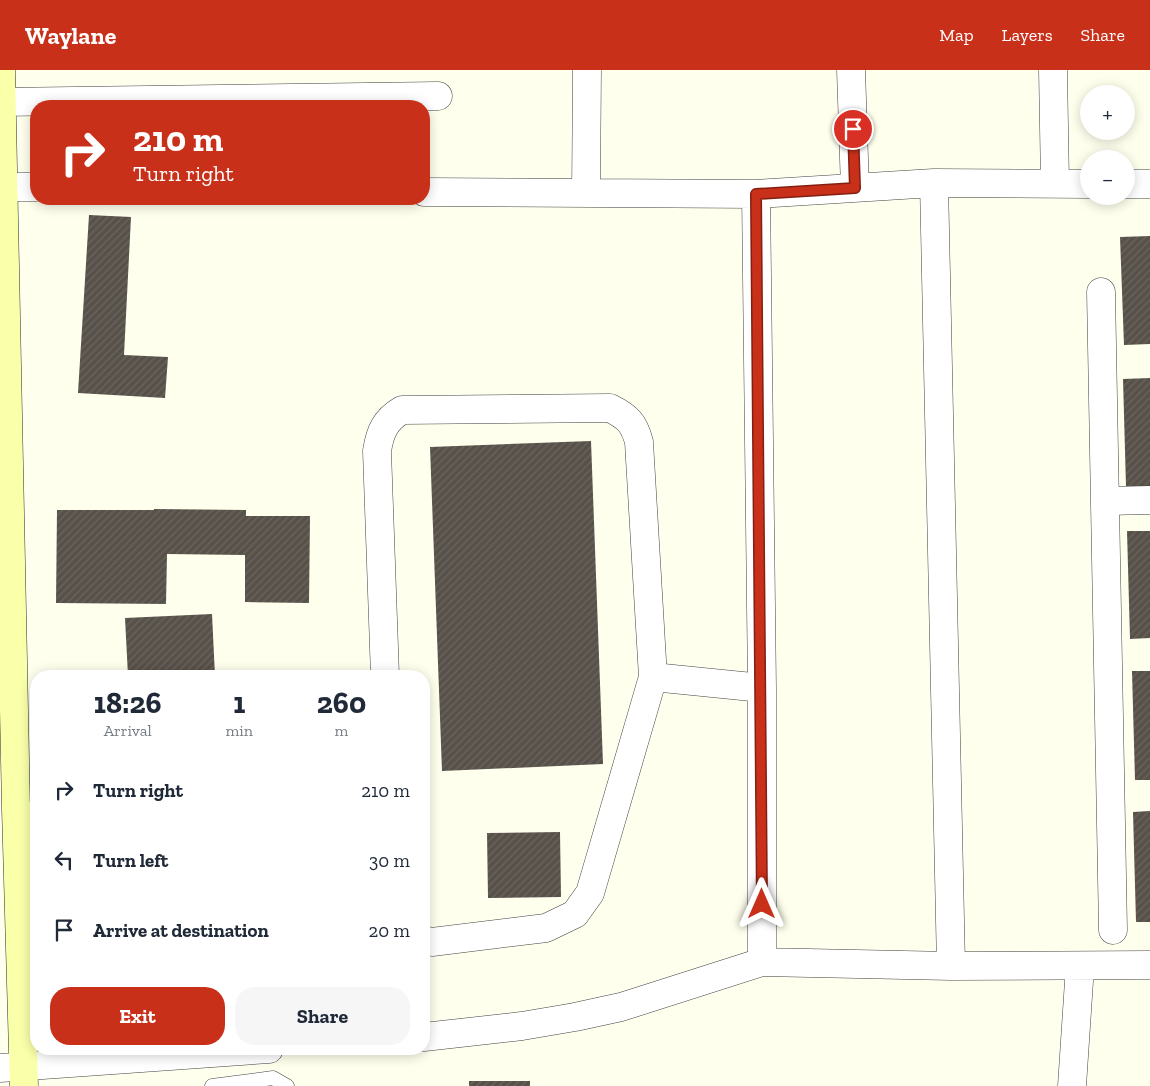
<!DOCTYPE html>
<html lang="en">
<head>
<meta charset="utf-8">
<style>
	:root { --surface:#fff; --page:#f6f6f7; --text:#1f2937; --muted:#747a83; --accent:#c9301a }
	body { margin:0; font-family:"Zilla Slab",serif; background:var(--page); color:var(--text); height:100vh; display:flex; flex-direction:column; font-size:19px; white-space:nowrap }
	* { box-sizing:border-box; margin:0 }
	p { font-size:16px; color:var(--muted) }
	.icon { flex:none; width:28px; height:28px; fill:none; stroke:currentColor; stroke-width:2; stroke-linecap:round; stroke-linejoin:round }
	.map { position:relative; flex:1; overflow:hidden }
	.side { position:absolute; left:30px; top:600px; width:400px; height:385px; display:flex; flex-direction:column; background:var(--surface); border-radius:20px; box-shadow:0 2px 12px #0003 }
	.side>* { flex:none }
	.guide { position:absolute; left:30px; top:30px; width:400px; height:105px; border-radius:20px; box-shadow:0 2px 12px #0003; background:#c9301a; color:#fff; overflow:hidden }
	.controls { position:absolute; left:1080px; top:15px; display:grid; gap:10px }
	.controls a { display:grid; place-items:center; width:55px; height:55px; border-radius:50%; background:var(--surface); box-shadow:0 2px 12px #0003; font-size:25px }
	.pin { position:absolute; display:grid; place-items:center; width:42px; height:42px; color:#fff; margin:-21px; border:2px solid #fff; border-radius:50%; box-shadow:0 1px 5px #0007 }
	.me { position:absolute; width:55px; margin:-28px; rotate:0deg; stroke-linejoin:round; filter:drop-shadow(0 0 4px #0008) }
	.turn { display:flex; align-items:center; gap:18px; height:105px; padding:0 20px; font-size:22px }
	.turn .icon { width:65px; height:65px; stroke-width:2.5 }
	.turn b { display:block; font-size:35px; line-height:42px }
	.eta { display:flex; justify-content:space-evenly; align-items:center; height:85px; text-align:center }
	.eta b { font-size:30px; font-weight:700; line-height:35px }
	.cta { display:flex; gap:10px; margin-top:auto; padding:10px 20px }
	.cta a { flex:1; height:58px; border-radius:20px; background:var(--accent); color:#fff; font-size:20px; font-weight:700; line-height:58px; text-align:center }
	.cta a+a { background:var(--page); color:var(--text) }
	ul { padding:0; list-style:none }
	li { display:flex; align-items:center; gap:15px; height:70px; padding:0 20px }
	li div { flex:1 }
	li b { display:block; font-size:19px }
	li em { font-style:normal }
	header { display:flex; align-items:center; gap:30px; box-sizing:border-box; height:70px; padding:0 25px; background:var(--accent); color:#fff }
	header strong { font-size:24px }
	nav { display:flex; gap:28px; margin-inline-start:auto; font-size:18px }
	.map>svg:first-child { display:block }
	.building { fill:url(#building-hatch) }
	.lines { fill:none; stroke-linecap:round; stroke-linejoin:round }
	.lane-casing { stroke:#414141; stroke-width:15 }
	.street-casing { stroke:#414141; stroke-width:29 }
	.secondary-casing { stroke:#303030; stroke-width:29 }
	.lane { stroke:#fff; stroke-width:14 }
	.street { stroke:#fff; stroke-width:28 }
	.secondary { stroke:#faffa9; stroke-width:28 }
	.route-casing { stroke:#831f11; stroke-width:12 }
	.route { stroke:#c9301a; stroke-width:9 }
</style>
</head>
<body>
<header>
<strong>Waylane</strong>
<nav><a>Map</a><a>Layers</a><a>Share</a></nav>
</header>
<div class="map">
<svg width="1150" height="1016" viewBox="0 0 1150 1016">
	<defs>
		<pattern id="building-hatch" width="6" height="6" patternUnits="userSpaceOnUse" patternTransform="scale(1.25)"><rect width="6" height="6" fill="#575149"/><path d="M-1 1l2-2M0 6l6-6M5 7l2-2" fill="none" stroke="#6a655f"/></pattern>
	</defs>
	<rect width="100%" height="100%" fill="#ffe"/>
	<path class="building" d="M89 145 131 147 124 285 168 287 165 328 78 323Z
		M1150 166V274L1124 275 1120 167Z
		M1150 308V417H1126L1123 309Z
		M591 371 603 694 442 701 430 377Z
		M154 439 246 440V446H310L309 533 245 532V485L167 484 166 534 56 533 57 440H154Z
		M1127 461H1150V568L1130 569Z
		M212 544 215 606H128L125 548Z
		M1132 601H1150V710H1135Z
		M1150 741V852H1136L1133 742Z
		M560 762 561 827 488 828 487 763Z
		M469 1011H530V1016H469Z"/>
	<g class="lines">
		<g class="lane-casing">
			<path id="lane" d="M16 739H36
				M212 1016 273 1008 287 1016"/>
		</g>
		<g class="street-casing">
			<path id="street" d="M851 0 855 118
				M1053 0 1055 113
				M0 32 438 26
				M934 113 951 896
				M1126 114H1150
				M3 117H36
				M424 122 756 124 934 113 1089 114
				M586 123 587 0
				M756 124 762 618V892
				M1101 222 1113 860
				M1107 431 1150 430
				M385 606 377 381C380 362 385 350 402 340L610 338C628 347 634 353 639 372L653 607 590 823 575 844 546 858 432 872 424 870
				M653 607 762 618
				M424 967 522 956 575 947 621 937 762 892 951 896 1150 895
				M0 998 269 979
				M1072 1016 1080 896"/>
		</g>
		<g class="secondary-casing">
			<path id="secondary" d="M1 0 16 739 24 1016"/>
		</g>
		<use href="#lane" class="lane"/>
		<use href="#street" class="street"/>
		<use href="#secondary" class="secondary"/>
	</g>
	<g class="lines">
		<g class="route-casing">
			<path id="route" d="M762 834 756 124 855 118 853 59"/>
		</g>
		<use href="#route" class="route"/>
	</g>
</svg>
<div class="controls">
<a>+</a>
<a>−</a>
</div>
<div class="pin" style="left:853px;top:59px;background:#d93025"><svg class="icon" aria-label="arrive" viewBox="0 0 24 24"><path d="M6 21V4h12l-3 4 3 4H6"/></svg></div>
<svg class="me" style="left:762px;top:834px" viewBox="-20 -20 40 40"><path d="M0-17L14 15 0 8-14 15z" fill="#c9301a" stroke="#fff" stroke-width="4"/></svg>
<div class="guide">
<div class="turn"><svg class="icon" aria-label="right" viewBox="0 0 24 24"><path d="M7 20v-9h11M14 6l5 5-5 5"/></svg><div><b>210 m</b>Turn right</div></div>
</div>
<section class="side">
<div class="eta">
<div><b>18:26</b><p>Arrival</p></div>
<div><b>1</b><p>min</p></div>
<div><b>260</b><p>m</p></div>
</div>
<ul>
<li><svg class="icon" aria-label="right" viewBox="0 0 24 24"><path d="M7 20v-9h11M14 6l5 5-5 5"/></svg><div><b>Turn right</b></div><em>210 m</em></li>
<li><svg class="icon" aria-label="left" viewBox="0 0 24 24"><path d="M17 20v-9H6M10 6l-5 5 5 5"/></svg><div><b>Turn left</b></div><em>30 m</em></li>
<li><svg class="icon" aria-label="arrive" viewBox="0 0 24 24"><path d="M6 21V4h12l-3 4 3 4H6"/></svg><div><b>Arrive at destination</b></div><em>20 m</em></li>
</ul>
<div class="cta"><a>Exit</a><a>Share</a></div>
</section>
</div>
</body>
</html>
